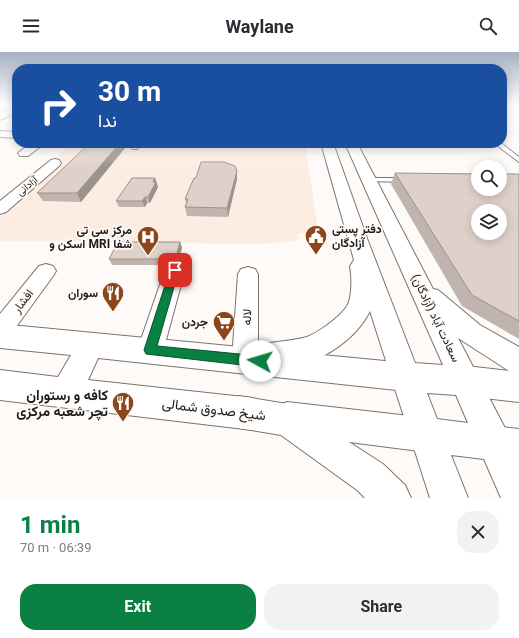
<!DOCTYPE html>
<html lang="en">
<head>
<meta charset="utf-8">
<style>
	:root { --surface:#fff; --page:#f2f2f3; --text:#2b2b33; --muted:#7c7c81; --accent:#0b8043 }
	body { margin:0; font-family:Roboto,Vazirmatn,sans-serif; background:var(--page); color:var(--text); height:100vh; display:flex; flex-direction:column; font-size:15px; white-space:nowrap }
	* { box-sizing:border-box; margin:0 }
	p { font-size:13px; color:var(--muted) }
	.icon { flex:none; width:22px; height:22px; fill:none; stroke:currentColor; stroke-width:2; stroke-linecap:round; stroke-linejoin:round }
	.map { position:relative; height:446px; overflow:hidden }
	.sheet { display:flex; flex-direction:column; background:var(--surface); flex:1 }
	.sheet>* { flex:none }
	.top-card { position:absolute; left:12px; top:12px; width:495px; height:84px; border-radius:16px; box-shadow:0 2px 10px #0003; background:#1a4fa0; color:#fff; overflow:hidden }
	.fabs { position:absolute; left:471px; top:108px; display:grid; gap:8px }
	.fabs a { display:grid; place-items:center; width:36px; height:36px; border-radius:50%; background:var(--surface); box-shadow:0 2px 10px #0003; font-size:20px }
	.pin { position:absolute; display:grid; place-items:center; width:34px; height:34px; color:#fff; margin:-17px; border-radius:8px; box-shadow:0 2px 6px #0006 }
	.me { position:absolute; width:44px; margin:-22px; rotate:276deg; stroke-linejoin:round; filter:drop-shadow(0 0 3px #0008) }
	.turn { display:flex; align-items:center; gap:14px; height:84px; padding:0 20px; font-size:18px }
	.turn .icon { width:52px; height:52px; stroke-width:2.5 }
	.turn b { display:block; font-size:28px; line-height:34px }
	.round { display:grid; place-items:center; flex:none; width:42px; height:42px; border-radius:16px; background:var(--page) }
	.summary { display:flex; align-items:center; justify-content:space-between; height:68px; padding:0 20px }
	h1 { font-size:24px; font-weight:700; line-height:30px; color:var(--accent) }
	.cta { display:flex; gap:8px; margin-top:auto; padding:8px 20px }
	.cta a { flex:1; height:46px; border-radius:16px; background:var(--accent); color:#fff; font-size:16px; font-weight:700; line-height:46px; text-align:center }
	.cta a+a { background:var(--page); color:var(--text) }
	header { display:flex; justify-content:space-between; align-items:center; height:52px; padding:0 20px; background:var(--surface); font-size:18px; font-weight:700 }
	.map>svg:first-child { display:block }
	.built { fill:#fdece2 }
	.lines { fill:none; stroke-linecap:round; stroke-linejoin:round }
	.lane-casing { stroke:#7f726b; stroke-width:2 }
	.street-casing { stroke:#7f726b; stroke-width:2 }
	.secondary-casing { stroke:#7f726b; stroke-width:2 }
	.primary-casing { stroke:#7f726b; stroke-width:2 }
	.lane { fill:#fff; fill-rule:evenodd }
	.street { fill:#fff; fill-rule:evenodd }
	.secondary { fill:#fff; fill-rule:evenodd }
	.primary { fill:#fff; fill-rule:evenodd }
	.wall { fill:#c0b4ae }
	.shaded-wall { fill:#9c928d }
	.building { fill:#dfd1ca; stroke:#9c928d; fill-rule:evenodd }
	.route { fill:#0b8043; stroke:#07532c }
	.labels { text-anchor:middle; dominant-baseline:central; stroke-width:3.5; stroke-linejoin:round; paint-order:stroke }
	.far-street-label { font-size:10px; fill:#1f1a17; stroke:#fdfaf8 }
	.poi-label { font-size:12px; font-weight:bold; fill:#1f1a17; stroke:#fdfaf8; text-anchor:end }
	.street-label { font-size:12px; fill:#1f1a17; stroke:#fdfaf8 }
	.near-poi-label { font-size:14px; font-weight:bold; fill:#1f1a17; stroke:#fdfaf8; text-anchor:end }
	.near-street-label { font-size:14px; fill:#1f1a17; stroke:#fdfaf8 }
</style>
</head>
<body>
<header><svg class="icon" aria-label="menu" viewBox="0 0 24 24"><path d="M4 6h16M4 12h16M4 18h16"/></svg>Waylane<svg class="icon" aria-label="search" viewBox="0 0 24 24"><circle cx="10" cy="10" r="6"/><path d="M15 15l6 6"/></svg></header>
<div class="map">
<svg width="519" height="446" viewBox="0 0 519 446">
	<rect width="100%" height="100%" fill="#fdfaf8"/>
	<path class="built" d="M72 91H305L318 178 298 182V189L260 192 0 189V165L61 109H53Z"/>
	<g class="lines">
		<g class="lane-casing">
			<path id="lane" d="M136 91H142L137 97H133L132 96Z
				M494 91H501L519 105V110Z
				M369 126H405L408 128 405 130 367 129V127Z"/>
		</g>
		<g class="street-casing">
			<path id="street" d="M17 54V60L0 68V61Z
				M0 79 17 80V86L0 85Z
				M31 91H45L28 104H20L18 101Z
				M55 107 59 108 61 111 59 114 6 160 0 162V149L51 108Z
				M175 211 182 213 185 218 163 299 159 307 150 310 141 307 137 299 165 218 168 213Z
				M46 212 53 214 56 219 53 224 8 286 0 289V262L39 214Z
				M248 215 255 217 258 222V308L254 316 245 320 236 316 232 308 238 222 241 217Z"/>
		</g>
		<g class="secondary-casing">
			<path id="secondary" d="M0 272 406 311 416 315 421 325 416 335 406 339 98 306 88 328 253 346 264 351 269 362 264 373 253 378 0 348V318L58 325 71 303 0 296Z
				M466 314 519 320V350L466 344 456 339 451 329 456 319Z
				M287 350 427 366 439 371 444 383 439 395 427 400 287 382 276 377 271 366 276 355Z
				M494 374 519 377V411L494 408 482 403 477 391 482 379Z"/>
		</g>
		<g class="primary-casing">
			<path id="primary" d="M321 91H333L368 189 415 311 443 313 345 91H357L433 237 438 238 480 273 519 295V323L509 319 458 286 519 403V446H501L484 407 451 403 468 446H430L370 259C359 281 336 300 313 308L245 321 235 317 231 308 235 299C258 290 283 291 307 285 318 281 345 262 349 250 352 239 352 226 350 214L354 208ZM427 341 456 343 468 371 437 367Z
				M239 344 287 352 298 357 383 412 405 433 411 446H365L357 438 281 383 239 376 228 371 223 360 228 349Z"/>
		</g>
		<use href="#lane" class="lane"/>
		<use href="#street" class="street"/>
		<use href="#secondary" class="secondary"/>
		<use href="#primary" class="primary"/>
	</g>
	<path class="wall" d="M90 91H129L81 150 43 149 37 141Z
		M395 121 519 122V287L462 254 391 132Z
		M155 126 158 135 150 151H147L145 155H119L116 149Z
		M237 127 228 165 187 164 185 155 186 151 185 147Z
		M180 190 182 196 178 210H175L166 213H112L109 207Z"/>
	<path class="shaded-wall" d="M120 91H129L81 150 77 141Z
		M237 119V127L228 165 227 156Z
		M155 126 158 135 150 151 148 145Z
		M145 145 147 151 145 155 142 149Z
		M180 190 182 196 178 210 176 204Z
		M173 203 175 210 166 213 164 207Z"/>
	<path class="building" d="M90 91H120L77 141H37Z
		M201 110H224L235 114 237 119 227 156 185 155 188 147H185L194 126H196Z
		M395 121 478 122V137H500V122H519V269L472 243ZM478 159H500V181H478Z
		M132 126H155L153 130H156L148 145H145L142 149H116Z
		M118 190H180L176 204 173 203 164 207H109Z"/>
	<linearGradient id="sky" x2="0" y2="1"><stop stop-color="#a7b1c3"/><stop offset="0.46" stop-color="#fefdfc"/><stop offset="1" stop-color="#fefdfc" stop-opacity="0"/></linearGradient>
	<rect width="519" height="116" fill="url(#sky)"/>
	<path class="route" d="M175 215 179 218 157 294 260 304 264 305 265 309 264 313 260 315 146 302 144 298 170 218Z"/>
	<defs>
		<g id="civic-pin" transform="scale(1.15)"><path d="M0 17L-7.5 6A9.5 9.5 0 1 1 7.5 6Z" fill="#8b471b" stroke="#fdfaf8"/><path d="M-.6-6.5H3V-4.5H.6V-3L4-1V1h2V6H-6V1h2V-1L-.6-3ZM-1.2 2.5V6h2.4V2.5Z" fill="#fff"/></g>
		<g id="hospital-pin" transform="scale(1.15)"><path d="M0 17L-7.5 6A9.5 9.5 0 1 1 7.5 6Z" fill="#8b471b" stroke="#fdfaf8"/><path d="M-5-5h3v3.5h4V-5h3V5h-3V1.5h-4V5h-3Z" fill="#fff"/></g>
		<g id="restaurant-pin" transform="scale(1.15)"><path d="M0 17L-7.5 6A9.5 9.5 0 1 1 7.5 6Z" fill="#8b471b" stroke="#fdfaf8"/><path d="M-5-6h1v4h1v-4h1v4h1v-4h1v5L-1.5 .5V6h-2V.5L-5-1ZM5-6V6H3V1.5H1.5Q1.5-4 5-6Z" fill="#fff"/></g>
		<g id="supermarket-pin" transform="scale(1.15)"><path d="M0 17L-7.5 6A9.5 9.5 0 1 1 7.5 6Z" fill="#8b471b" stroke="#fdfaf8"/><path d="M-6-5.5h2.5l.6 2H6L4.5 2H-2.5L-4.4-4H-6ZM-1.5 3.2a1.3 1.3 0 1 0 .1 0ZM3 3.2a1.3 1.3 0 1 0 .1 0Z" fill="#fff"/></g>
	</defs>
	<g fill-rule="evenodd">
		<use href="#civic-pin" x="316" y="184"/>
		<use href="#hospital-pin" x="148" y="185"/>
		<use href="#restaurant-pin" x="113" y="241"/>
		<use href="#supermarket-pin" x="224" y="270"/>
		<use href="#restaurant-pin" x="123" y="351"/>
	</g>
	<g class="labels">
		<g class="far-street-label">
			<text transform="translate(27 134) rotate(-40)">آزادانی</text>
		</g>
		<g class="poi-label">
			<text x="332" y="177" text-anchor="start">دفتر پستی<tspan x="332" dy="14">آزادگان</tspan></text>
			<text x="132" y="178">مرکز سی تی<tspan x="132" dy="14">اسکن و MRI شفا</tspan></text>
			<text x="98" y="241">سوران</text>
			<text x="208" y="270">جردن</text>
		</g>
		<g class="street-label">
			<text transform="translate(23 249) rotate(-53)">افشار</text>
			<text transform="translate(247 265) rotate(-88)">لاله</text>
			<text transform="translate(436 266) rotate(64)">سعادت آباد (آزادگان)</text>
		</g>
		<g class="near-poi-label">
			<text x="108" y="343">کافه و رستوران<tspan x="108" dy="16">تچر شعبه مرکزی</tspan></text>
		</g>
		<g class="near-street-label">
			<text transform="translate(214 357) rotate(7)">شیخ صدوق شمالی</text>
		</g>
	</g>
</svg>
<div class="fabs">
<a><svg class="icon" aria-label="search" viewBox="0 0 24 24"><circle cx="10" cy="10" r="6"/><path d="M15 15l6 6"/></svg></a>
<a><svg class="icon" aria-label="layers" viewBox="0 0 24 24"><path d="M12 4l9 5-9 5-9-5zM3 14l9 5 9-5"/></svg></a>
</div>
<div class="pin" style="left:175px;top:218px;background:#d93025"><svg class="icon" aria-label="arrive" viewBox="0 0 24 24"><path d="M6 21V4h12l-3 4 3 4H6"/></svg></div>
<svg class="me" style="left:260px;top:309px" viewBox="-20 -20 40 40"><circle r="19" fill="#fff"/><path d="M0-13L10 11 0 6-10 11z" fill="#0b8043"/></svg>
<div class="top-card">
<div class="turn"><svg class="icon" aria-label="right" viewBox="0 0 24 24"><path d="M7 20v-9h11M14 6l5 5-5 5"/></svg><div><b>30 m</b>ندا</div></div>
</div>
</div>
<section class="sheet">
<div class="summary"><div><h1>1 min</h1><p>70 m · 06:39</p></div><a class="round"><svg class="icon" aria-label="close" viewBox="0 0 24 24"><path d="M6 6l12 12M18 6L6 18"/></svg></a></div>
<div class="cta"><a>Exit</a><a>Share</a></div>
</section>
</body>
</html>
